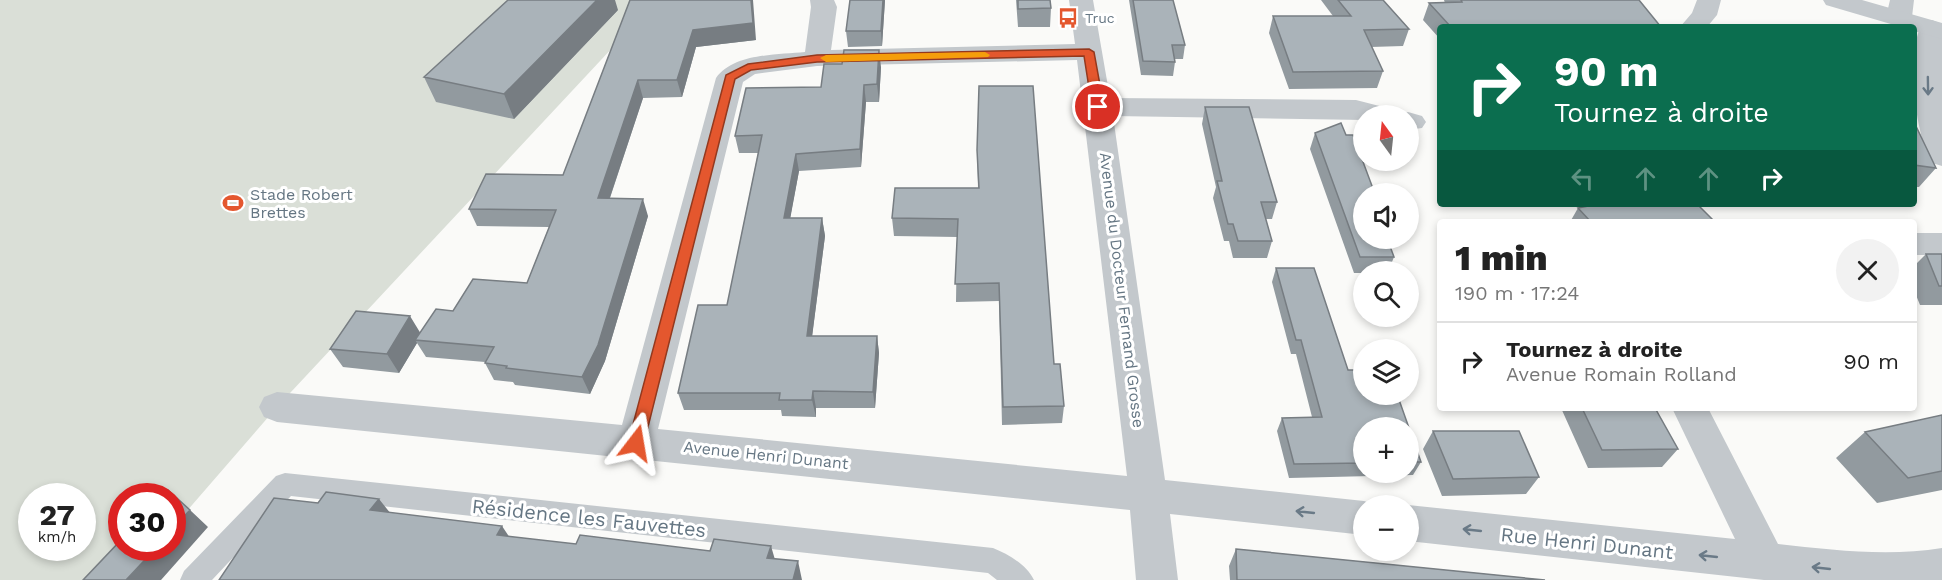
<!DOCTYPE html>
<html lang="fr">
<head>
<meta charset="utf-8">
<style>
	:root { --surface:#fff; --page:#f2f2f2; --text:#222; --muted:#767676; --line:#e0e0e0 }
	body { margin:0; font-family:"Work Sans",sans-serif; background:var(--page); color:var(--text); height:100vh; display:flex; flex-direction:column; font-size:22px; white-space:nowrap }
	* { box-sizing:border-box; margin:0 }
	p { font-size:20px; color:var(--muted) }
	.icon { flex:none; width:33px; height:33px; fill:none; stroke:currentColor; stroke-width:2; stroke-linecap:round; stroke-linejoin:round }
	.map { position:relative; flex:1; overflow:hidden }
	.sheet { position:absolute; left:1437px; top:219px; width:480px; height:192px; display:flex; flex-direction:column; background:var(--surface); border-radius:6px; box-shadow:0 3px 9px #0003 }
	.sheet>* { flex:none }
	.hud { position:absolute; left:1437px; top:24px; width:480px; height:183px; border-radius:6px; box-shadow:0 3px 9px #0003; background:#0b6e4f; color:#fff; overflow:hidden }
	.needle { width:39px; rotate:345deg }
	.buttons { position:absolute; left:1353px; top:105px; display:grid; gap:12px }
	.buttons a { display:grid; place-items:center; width:66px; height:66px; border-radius:50%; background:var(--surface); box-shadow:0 3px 9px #0003; font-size:30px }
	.speed { position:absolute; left:18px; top:483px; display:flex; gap:12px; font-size:30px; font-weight:700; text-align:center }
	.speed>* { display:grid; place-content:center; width:78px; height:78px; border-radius:50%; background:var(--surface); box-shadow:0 3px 9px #0003; line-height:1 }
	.speed small { font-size:15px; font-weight:400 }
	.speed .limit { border:9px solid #d22; background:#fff; color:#111 }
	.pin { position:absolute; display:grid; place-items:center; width:51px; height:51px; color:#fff; margin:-26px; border:3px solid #fff; border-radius:50%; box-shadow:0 2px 6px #0007 }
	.me { position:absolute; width:66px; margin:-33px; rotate:14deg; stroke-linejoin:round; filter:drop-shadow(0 0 4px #0008) }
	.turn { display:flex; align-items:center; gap:21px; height:126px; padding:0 18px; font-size:27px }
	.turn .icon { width:78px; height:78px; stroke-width:2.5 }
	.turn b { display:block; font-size:42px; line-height:51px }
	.lanes { display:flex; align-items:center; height:57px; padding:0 18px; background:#0003; justify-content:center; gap:30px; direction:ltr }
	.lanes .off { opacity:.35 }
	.round { display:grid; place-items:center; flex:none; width:63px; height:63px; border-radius:32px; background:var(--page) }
	.head { display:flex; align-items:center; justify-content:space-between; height:102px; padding:0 18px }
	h1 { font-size:36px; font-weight:800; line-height:45px }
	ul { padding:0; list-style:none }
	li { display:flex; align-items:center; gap:18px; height:78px; padding:0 18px; border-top:2px solid var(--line) }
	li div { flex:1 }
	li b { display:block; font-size:22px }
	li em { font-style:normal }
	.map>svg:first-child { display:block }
	.green { fill:#dadfd7; fill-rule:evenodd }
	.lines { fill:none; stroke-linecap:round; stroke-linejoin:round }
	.service { fill:#c3c8cc; fill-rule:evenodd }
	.minor { fill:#c3c8cc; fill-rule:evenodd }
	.tertiary { fill:#c3c8cc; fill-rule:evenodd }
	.wall { fill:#929a9f; fill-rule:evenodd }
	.shaded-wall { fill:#777d82 }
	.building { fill:#aab3b9; stroke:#777d82; stroke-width:1.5 }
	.oneway { stroke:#6a7a87 }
	.route { fill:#e4572e; stroke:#94391e; stroke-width:1.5 }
	.slow { fill:#f59e0b }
	.labels { text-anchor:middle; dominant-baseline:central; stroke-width:6; stroke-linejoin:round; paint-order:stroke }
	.far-poi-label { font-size:14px; fill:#657683; stroke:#fff; text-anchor:start }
	.poi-label { font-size:16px; fill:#657683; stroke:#fff; text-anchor:start }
	.street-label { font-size:16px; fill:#657683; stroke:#fff }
	.near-street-label { font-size:20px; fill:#657683; stroke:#fff }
</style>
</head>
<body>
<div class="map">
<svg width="1942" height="580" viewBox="0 0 1942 580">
	<rect width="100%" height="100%" fill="#fafaf8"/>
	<path class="green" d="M0 0H657L277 407 173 527 172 496H122V548L127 580H0ZM32 496H82V548H32Z"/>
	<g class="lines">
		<path class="service" d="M285 473 993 548C1008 554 1027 565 1034 580H997L988 573 291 496 212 580H180L184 571 276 476Z"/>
		<path class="minor" d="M810 0H834L837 7 831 50 1075 44 1069 0H1093L1110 98 1356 100 1395 110 1398 115 1408 112 1422 116 1426 122 1422 128 1408 130V116H1364V120L1113 116 1165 480 1364 501 1378 506H1364V535L1170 514 1178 580H1136L1130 510 277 422 264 417 259 407 264 397 277 392 622 425 716 78C734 53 777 55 805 52L811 7ZM1077 60 1127 476 658 429 743 82 755 74 817 66Z
			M1697 0H1721L1717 15 1707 27H1680L1692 13Z
			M1890 0H1914L1912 17 1908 22 1899 25 1890 22 1886 17Z
			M1932 20 1942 24V166L1932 163C1915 137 1905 48 1923 23Z
			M1914 233H1942V255H1914Z
			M1672 408H1708L1778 544C1832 550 1888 557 1942 548V580H1764L1408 541V505L1735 539Z"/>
		<path class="tertiary" d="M1823 0H1862L1942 23V39L1914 31V27H1901L1826 5Z"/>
	</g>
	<path class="wall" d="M630 0 756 40 696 47 682 97 643 98 610 198 648 216 605 361 590 394 515 385 513 382 494 380 485 363V362L426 357 417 343 399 373 343 367 330 349 420 333 453 311 527 283 549 227 477 226 469 209 563 175Z
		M885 0 882 46 848 47 846 31Z
		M1016 0H1050L1051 8 1050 27H1018Z
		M1129 0H1173L1185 45 1183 59H1175V62L1173 76 1141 75Z
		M1321 0H1383L1409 29 1403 46 1371 47 1383 71 1377 88 1289 89 1269 33 1273 16H1333Z
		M1444 0H1639L1661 27H1440V39L1423 20 1429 3H1445Z
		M618 10 514 119 436 102 424 77Z
		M842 64 881 67 879 102H866L861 167 799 171 790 218H822L825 236 812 336H877L879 353 875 408H816V417L782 416 781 410H684L678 393 727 305 758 153H739L735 136 821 87Z
		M1205 107 1277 202 1272 219H1266L1272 241 1267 258H1233L1229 241H1224L1213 198 1216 187 1202 124Z
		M1914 122 1936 168 1919 187H1914Z
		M1315 133 1364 194 1394 257 1388 272H1364V273H1354L1310 149Z
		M977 150 1054 364 1064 406 1062 423 1002 425 999 301 956 302 957 237 894 236 892 218 978 188Z
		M1578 208 1715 222H1570Z
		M1926 254H1942V305H1920L1914 290V266Z
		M1276 268H1314L1348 370H1364V394H1397L1421 462 1413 475 1289 478 1277 431 1282 418 1312 417 1296 354H1291L1272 282ZM1364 428H1408V472H1364Z
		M1561 408H1655L1678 449 1662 467 1588 468Z
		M1942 415V490L1877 503 1836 458 1865 432Z
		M1433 431 1539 477 1526 494 1442 496 1423 449Z
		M1236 549 1545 580H1230L1229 566Z"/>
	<path class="shaded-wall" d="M597 0H615L618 10 514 119 504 94Z
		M751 0H753L756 40 696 47 682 97 677 80 693 30Z
		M883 0H885L882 46 881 31Z
		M879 50 881 67 879 102 877 84Z
		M638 80 643 98 604 215 598 198Z
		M864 85 866 102 861 167 860 149Z
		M796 154 799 171 787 236 784 218Z
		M643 199 648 216 605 361 590 394 582 377Z
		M822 218 825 236 810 353 807 336Z
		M410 316 421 334 415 340 417 343 399 373 387 354Z
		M877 336 879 353 875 408 873 392Z
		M813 391 816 408V417L812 400Z
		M379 499 399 524 370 510Z
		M190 510 208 527 161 580H126L156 548H172V529Z
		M502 526 518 550 497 535Z
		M771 546 778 570 767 558Z
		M798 561 802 580H793Z"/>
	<path class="building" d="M508 0H597L504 94 424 77Z
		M630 0H751L753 23 693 30 677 80H638L598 198 643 199 598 345 582 377 506 368 507 366 485 363 494 347 415 340 436 309 453 311 473 279 527 283 556 210 469 209 486 174 563 175Z
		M850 0H883L881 31H846Z
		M1018 0H1050L1051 8 1018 9Z
		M1133 0H1173L1185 45H1172L1175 62 1143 61Z
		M1338 0H1383L1409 29 1364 30 1383 71 1293 72 1273 16H1351Z
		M1461 0H1639L1661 27H1451L1429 3 1462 2Z
		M844 50H879L877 84 864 85 860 149 796 154 784 218H822L807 336H877L873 392 813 391 812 400H779L780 393H678L698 305H727L762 135 735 136 746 88 821 87 824 64H842Z
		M979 86H1033L1054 364H1060L1064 406 1003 407 999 283 955 284 958 219 892 218 895 188H979L977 150Z
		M1205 107H1249L1277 202H1261L1272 241H1238L1233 224H1228L1217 181H1222Z
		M1914 122 1936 168 1914 165Z
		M1341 123 1346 135H1353L1375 194H1364V238H1387L1394 257H1360L1315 133Z
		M1599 204H1697L1715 222H1591L1578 208Z
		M1926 254H1942V286H1939Z
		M1276 268H1314L1348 370H1364V394H1397L1421 462H1408V428H1364V463L1294 464 1282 418 1322 417 1301 340H1296Z
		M356 311 410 316 387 354 330 349Z
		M1582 408H1655L1678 449 1602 450Z
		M1942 415V471L1908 478 1865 432Z
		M1433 431H1519L1539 477 1453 479Z
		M168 490 190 510 172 529V496H162Z
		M326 492 379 499 370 510 502 526 497 535 576 544 580 535 710 551 714 539 771 546 767 558 798 561 793 580H219L274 498 318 503Z
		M122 539V548H156L126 580H83Z
		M1236 549 1545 580H1237Z"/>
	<defs><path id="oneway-shaft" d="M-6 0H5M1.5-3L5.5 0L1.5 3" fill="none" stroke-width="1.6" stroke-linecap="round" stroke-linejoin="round" transform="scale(1.5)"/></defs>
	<g class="oneway">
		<use href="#oneway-shaft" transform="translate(1928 86) rotate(89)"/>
		<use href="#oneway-shaft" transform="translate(1305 512) rotate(-174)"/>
		<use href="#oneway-shaft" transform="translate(1472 530) rotate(-174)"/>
		<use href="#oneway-shaft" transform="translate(1708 556) rotate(-174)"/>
		<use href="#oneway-shaft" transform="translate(1821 568) rotate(-174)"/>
	</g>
	<path class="route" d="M1089 49 1094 52 1104 107 1098 111 1092 107 1084 56 817 62 751 70 735 79 644 443 641 447 636 449 631 447 628 443 726 75 748 64 817 55Z"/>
	<path class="slow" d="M985 52 990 55 988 57 826 62 820 58 826 55Z"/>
	<defs>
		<g id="bus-bare" transform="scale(1.62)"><path d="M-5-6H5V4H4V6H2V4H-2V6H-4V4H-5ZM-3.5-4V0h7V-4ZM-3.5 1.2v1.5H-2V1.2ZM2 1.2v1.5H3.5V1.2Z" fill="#e4572e" stroke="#fff" stroke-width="2.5" paint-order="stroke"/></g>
		<g id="stadium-bare" transform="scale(1.62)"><path d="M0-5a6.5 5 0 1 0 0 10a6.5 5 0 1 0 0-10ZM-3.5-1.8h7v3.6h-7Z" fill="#e4572e" stroke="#fff" stroke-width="2.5" paint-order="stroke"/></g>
	</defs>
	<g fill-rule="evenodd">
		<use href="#bus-bare" x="1068" y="18"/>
		<use href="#stadium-bare" x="233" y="203"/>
	</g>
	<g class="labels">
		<g class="far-poi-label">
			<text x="1085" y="18">Truc</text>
		</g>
		<g class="poi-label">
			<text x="250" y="194">Stade Robert<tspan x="250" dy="18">Brettes</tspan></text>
		</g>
		<g class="street-label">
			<text transform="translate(1122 290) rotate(83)">Avenue du Docteur Fernand Grosse</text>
			<text transform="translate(766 455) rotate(6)">Avenue Henri Dunant</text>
		</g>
		<g class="near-street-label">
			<text transform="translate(589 518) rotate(6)">Résidence les Fauvettes</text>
			<text transform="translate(1587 543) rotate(6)">Rue Henri Dunant</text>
		</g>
	</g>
</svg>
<div class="buttons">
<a><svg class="needle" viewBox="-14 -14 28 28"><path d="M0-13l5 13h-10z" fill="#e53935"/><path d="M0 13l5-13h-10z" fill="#767676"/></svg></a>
<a><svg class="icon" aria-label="sound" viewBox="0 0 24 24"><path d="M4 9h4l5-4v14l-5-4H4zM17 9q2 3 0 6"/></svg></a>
<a><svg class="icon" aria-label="search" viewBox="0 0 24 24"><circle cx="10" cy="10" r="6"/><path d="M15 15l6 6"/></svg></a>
<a><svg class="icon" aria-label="layers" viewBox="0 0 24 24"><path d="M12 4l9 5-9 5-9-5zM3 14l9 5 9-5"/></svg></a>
<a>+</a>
<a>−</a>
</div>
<div class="speed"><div>27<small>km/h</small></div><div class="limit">30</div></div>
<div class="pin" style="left:1098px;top:107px;background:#d93025"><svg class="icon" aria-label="arrive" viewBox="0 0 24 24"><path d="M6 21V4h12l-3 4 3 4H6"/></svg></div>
<svg class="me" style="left:636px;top:443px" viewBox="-20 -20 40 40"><path d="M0-17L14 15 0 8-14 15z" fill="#e4572e" stroke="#fff" stroke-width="4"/></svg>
<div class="hud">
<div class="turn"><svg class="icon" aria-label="right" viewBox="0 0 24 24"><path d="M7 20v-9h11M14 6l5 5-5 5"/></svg><div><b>90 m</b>Tournez à droite</div></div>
<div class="lanes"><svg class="icon off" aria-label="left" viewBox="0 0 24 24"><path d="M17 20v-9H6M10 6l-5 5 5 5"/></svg><svg class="icon off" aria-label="ahead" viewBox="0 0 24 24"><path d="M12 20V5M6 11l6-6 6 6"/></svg><svg class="icon off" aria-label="ahead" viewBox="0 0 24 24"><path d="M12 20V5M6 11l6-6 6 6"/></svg><svg class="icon" aria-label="right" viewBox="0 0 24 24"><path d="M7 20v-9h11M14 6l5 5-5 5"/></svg></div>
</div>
<section class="sheet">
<div class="head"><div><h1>1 min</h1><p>190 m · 17:24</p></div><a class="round"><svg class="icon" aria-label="close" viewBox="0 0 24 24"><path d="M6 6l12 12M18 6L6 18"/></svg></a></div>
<ul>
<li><svg class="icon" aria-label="right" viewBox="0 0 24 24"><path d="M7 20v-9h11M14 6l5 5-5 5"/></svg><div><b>Tournez à droite</b><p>Avenue Romain Rolland</p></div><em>90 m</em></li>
</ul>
</section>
</div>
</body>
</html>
